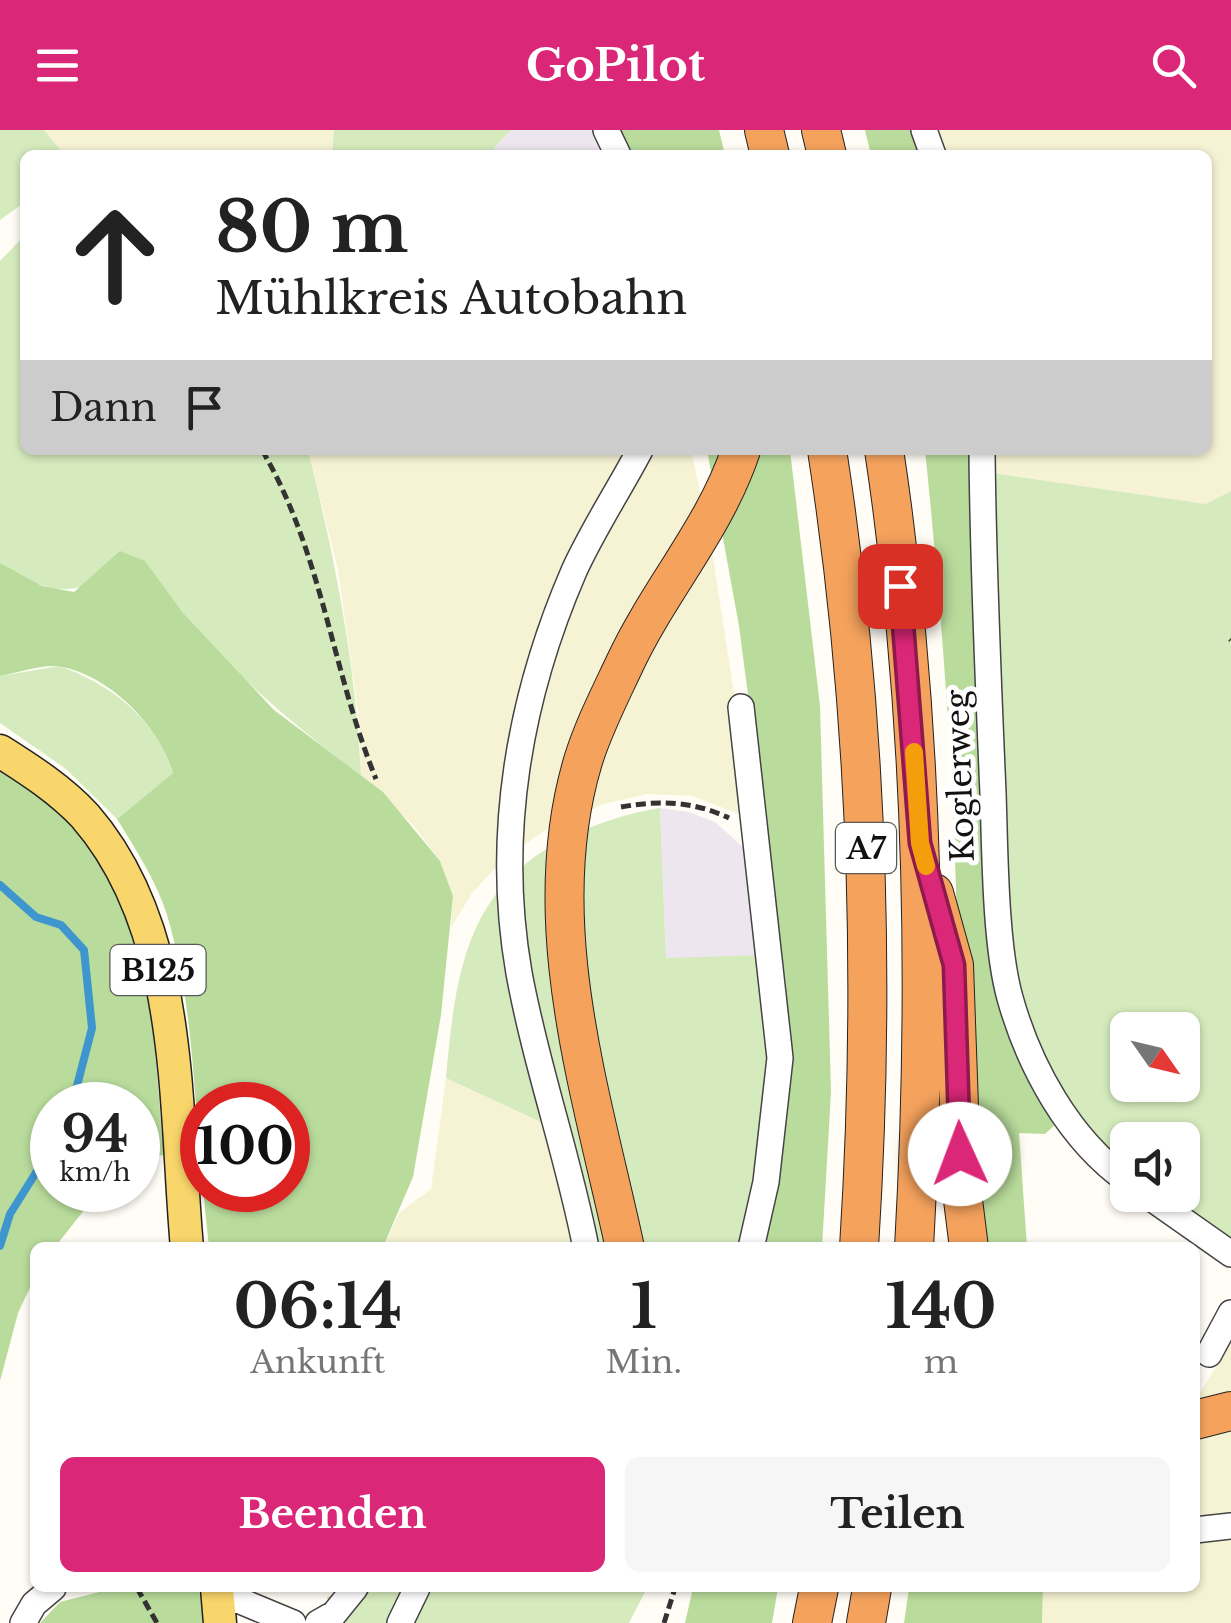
<!DOCTYPE html>
<html lang="de">
<head>
<meta charset="utf-8">
<style>
	:root { --surface:#fff; --page:#f6f6f6; --text:#222; --muted:#767676; --accent:#db2777 }
	body { margin:0; font-family:"Libre Baskerville",serif; background:var(--page); color:var(--text); height:100vh; display:flex; flex-direction:column; font-size:38px; white-space:nowrap }
	* { box-sizing:border-box; margin:0 }
	p { font-size:32px; color:var(--muted) }
	.icon { flex:none; width:55px; height:55px; fill:none; stroke:currentColor; stroke-width:2; stroke-linecap:round; stroke-linejoin:round }
	.map { position:relative; flex:1; overflow:hidden }
	.details { position:absolute; left:30px; top:1112px; width:1170px; height:350px; display:flex; flex-direction:column; background:var(--surface); border-radius:15px; box-shadow:0 2px 8px #0004 }
	.details>* { flex:none }
	.banner { position:absolute; left:20px; top:20px; width:1192px; height:305px; border-radius:15px; box-shadow:0 2px 8px #0004; background:#fff; color:var(--text); overflow:hidden }
	.needle { width:65px; rotate:124deg }
	.tools { position:absolute; left:1110px; top:882px; display:grid; gap:20px }
	.tools a { display:grid; place-items:center; width:90px; height:90px; border-radius:15px; background:var(--surface); box-shadow:0 2px 8px #0004; font-size:50px }
	.speed { position:absolute; left:30px; top:952px; display:flex; gap:20px; font-size:50px; font-weight:700; text-align:center }
	.speed>* { display:grid; place-content:center; width:130px; height:130px; border-radius:50%; background:var(--surface); box-shadow:0 2px 8px #0004; line-height:1 }
	.speed small { font-size:25px; font-weight:400 }
	.speed .limit { border:15px solid #d22; background:#fff; color:#111 }
	.pin { position:absolute; display:grid; place-items:center; width:85px; height:85px; color:#fff; margin:-42px; border-radius:20px; box-shadow:0 5px 15px #0006 }
	.me { position:absolute; width:110px; margin:-55px; rotate:358deg; stroke-linejoin:round; filter:drop-shadow(0 0 8px #0008) }
	.turn { display:flex; align-items:center; gap:35px; height:210px; padding:0 30px; font-size:45px }
	.turn .icon { width:130px; height:130px; stroke-width:2.5 }
	.turn b { display:block; font-size:70px; line-height:85px }
	.then { display:flex; align-items:center; height:95px; padding:0 30px; background:#0003; gap:20px; font-size:38px }
	.eta { display:flex; justify-content:space-evenly; align-items:center; height:170px; text-align:center }
	.eta b { font-size:60px; font-weight:700; line-height:70px }
	.primary-button { display:flex; gap:20px; margin-top:auto; padding:20px 30px }
	.primary-button a { flex:1; height:115px; border-radius:15px; background:var(--accent); color:#fff; font-size:40px; font-weight:700; line-height:115px; text-align:center }
	.primary-button a+a { background:var(--page); color:var(--text) }
	header { display:flex; justify-content:space-between; align-items:center; height:130px; padding:0 30px; background:var(--accent); color:#fff; font-size:45px; font-weight:700 }
	.map>svg:first-child { display:block }
	.industrial { fill:#eee6ef }
	.farmland { fill:#f6f3d4 }
	.green { fill:#d5ebbd; fill-rule:evenodd }
	.forest { fill:#b9dc9c }
	.lines { fill:none; stroke-linecap:round; stroke-linejoin:round }
	.stream { stroke:#3f96cf; stroke-width:8 }
	.minor-casing { stroke:#444; stroke-width:28 }
	.major-casing { stroke:#222; stroke-width:35 }
	.highway-casing { stroke:#222; stroke-width:40 }
	.path { stroke:#333; stroke-width:5; stroke-dasharray:10 5; stroke-linecap:butt }
	.minor { stroke:#fff; stroke-width:25 }
	.major { stroke:#f9d66b; stroke-width:32 }
	.highway { stroke:#f5a25d; stroke-width:38 }
	.route-casing { stroke:#8e194d; stroke-width:25 }
	.route { stroke:#db2777; stroke-width:18 }
	.slow { stroke:#f59e0b; stroke-width:18 }
	.labels { text-anchor:middle; dominant-baseline:central; stroke-width:10; stroke-linejoin:round; paint-order:stroke }
	.shield { fill:#fff; stroke:#585858; stroke-width:2.5 }
	.shield-label { font-size:30px; font-weight:bold; fill:#111 }
	.street-label { font-size:32px; fill:#111; stroke:#fff }
</style>
</head>
<body>
<header><svg class="icon" aria-label="menu" viewBox="0 0 24 24"><path d="M4 6h16M4 12h16M4 18h16"/></svg>GoPilot<svg class="icon" aria-label="search" viewBox="0 0 24 24"><circle cx="10" cy="10" r="6"/><path d="M15 15l6 6"/></svg></header>
<div class="map">
<svg width="1231" height="1493" viewBox="0 0 1231 1493">
	<rect width="100%" height="100%" fill="#fffdf5"/>
	<path class="industrial" d="M511 0H596L609 25H494L495 17Z
		M660 678 689 682 715 692 751 724 763 825 666 829Z"/>
	<path class="farmland" d="M44 0H334L332 25H65Z
		M933 0H1231V361L1206 374 992 343 991 320H1208V25H942Z
		M308 320H691L709 402 736 576 744 677 739 684 692 666 647 664 604 674 547 699 505 728 472 763 451 798 453 766 440 731 414 696 361 646 359 589 338 439Z
		M446 948 558 1000 588 1117 383 1118 399 1083 431 1059Z
		M1231 1212V1493H1042L1043 1458H1195V1271Z"/>
	<path class="green" d="M0 0H44L65 25H25V72L0 90Z
		M334 0H511L495 17 494 25H332Z
		M25 105V320H308C335 428 356 535 361 646 280 584 200 518 145 431 82 459 63 476 0 433V131Z
		M992 343 1206 374 1231 361V1109L1160 1065H1182V1010H1128L1127 1041C997 941 1005 749 1001 602 998 516 995 429 992 343ZM1128 900H1182V955H1128Z
		M59 536C111 554 156 589 173 643L117 689 66 639 0 593V546Z
		M660 678 666 828 763 825 770 959 742 1117H588L558 1000 446 948C456 837 467 751 579 702 605 691 632 682 660 678Z
		M352 1458H647L629 1493H335L327 1467Z"/>
	<path class="forest" d="M614 0H719L725 25H624Z
		M865 0H917L926 25H871Z
		M707 320H790L820 576 831 962 822 1117H762L788 958 786 855 739 496Z
		M925 320H971L1000 867 1058 992 1045 1004 1019 1003 1027 1117H949C969 853 952 583 925 320Z
		M120 421 145 431 183 483 274 580 383 662 440 731 453 766 441 885 413 1047 383 1117H209L203 1060H288V975H202V1053C194 965 193 870 167 785 156 750 136 720 117 689L173 643C159 596 112 548 63 537 45 533 18 543 0 546V433L42 456 74 462Z
		M0 640C24 658 53 674 74 696 155 781 153 916 164 1025L138 1029V975H52V1060H100L55 1117 35 1118V1147L18 1183 0 1251Z
		M115 1458H199L204 1493H40L60 1472Z
		M693 1458H778L772 1493H685Z
		M909 1458H1043L1042 1493H904Z"/>
	<g class="lines">
		<path class="stream" d="M0 755 36 787 61 795 84 820 92 898 72 975
			M0 1116 10 1084 52 1017"/>
		<g class="minor-casing">
			<path id="minor" d="M606 0 618 25
				M924 0 933 25
				M982 320C983 434 988 549 993 663 995 721 995 815 1010 868 1029 936 1069 1010 1128 1051
				M741 577 780 928 766 1052 751 1118
				M1147 1065 1231 1124
				M586 1118C568 1025 536 936 519 843 495 706 519 568 574 441 593 399 619 360 640 320
				M1209 1224 1231 1183
				M1195 1400 1231 1396
				M218 1473 238 1470 293 1493
				M23 1493 34 1474 53 1458
				M318 1493 334 1484 355 1458
				M400 1493 417 1458"/>
		</g>
		<g class="major-casing">
			<path id="major" d="M0 621C30 640 61 660 85 686 185 801 174 975 187 1118
				M217 1458 220 1493"/>
		</g>
		<g class="highway-casing">
			<path id="highway" d="M764 0 770 25
				M821 0 827 25
				M827 320C868 584 876 851 859 1118
				M884 320C924 584 929 852 914 1118
				M934 763 954 835 962 1062 969 1118
				M625 1118C591 961 535 791 583 631 593 598 610 565 625 533 659 460 715 398 741 320
				M1195 1290 1231 1281
				M812 1493 819 1458
				M866 1493 872 1458"/>
		</g>
		<path class="path" d="M262 320C322 422 332 541 376 649
			M1230 509 1231 510
			M621 677C661 670 692 671 729 688
			M137 1458 157 1493
			M664 1493 675 1458"/>
		<use href="#minor" class="minor"/>
		<use href="#major" class="major"/>
		<use href="#highway" class="highway"/>
	</g>
	<g class="lines">
		<g class="route-casing">
			<path id="route" d="M900 456 920 713 954 835 960 1024"/>
		</g>
		<use href="#route" class="route"/>
		<path class="slow" d="M914 622 920 713 926 736"/>
	</g>
	<g class="labels">
		<g class="shield">
			<rect x="836" y="693" width="60" height="50" rx="8"/>
			<rect x="110.5" y="815" width="95" height="50" rx="8"/>
		</g>
		<g class="shield-label">
			<text x="866" y="718">A7</text>
			<text x="158" y="840">B125</text>
		</g>
		<g class="street-label">
			<text transform="translate(960 646) rotate(-92)">Koglerweg</text>
		</g>
	</g>
</svg>
<div class="tools">
<a><svg class="needle" viewBox="-14 -14 28 28"><path d="M0-13l5 13h-10z" fill="#e53935"/><path d="M0 13l5-13h-10z" fill="#767676"/></svg></a>
<a><svg class="icon" aria-label="sound" viewBox="0 0 24 24"><path d="M4 9h4l5-4v14l-5-4H4zM17 9q2 3 0 6"/></svg></a>
</div>
<div class="speed"><div>94<small>km/h</small></div><div class="limit">100</div></div>
<div class="pin" style="left:900px;top:456px;background:#d93025"><svg class="icon" aria-label="arrive" viewBox="0 0 24 24"><path d="M6 21V4h12l-3 4 3 4H6"/></svg></div>
<svg class="me" style="left:960px;top:1024px" viewBox="-20 -20 40 40"><circle r="19" fill="#fff"/><path d="M0-13L10 11 0 6-10 11z" fill="#db2777"/></svg>
<div class="banner">
<div class="turn"><svg class="icon" aria-label="ahead" viewBox="0 0 24 24"><path d="M12 20V5M6 11l6-6 6 6"/></svg><div><b>80 m</b>Mühlkreis Autobahn</div></div>
<div class="then">Dann<svg class="icon" aria-label="arrive" viewBox="0 0 24 24"><path d="M6 21V4h12l-3 4 3 4H6"/></svg></div>
</div>
<section class="details">
<div class="eta">
<div><b>06:14</b><p>Ankunft</p></div>
<div><b>1</b><p>Min.</p></div>
<div><b>140</b><p>m</p></div>
</div>
<div class="primary-button"><a>Beenden</a><a>Teilen</a></div>
</section>
</div>
</body>
</html>
